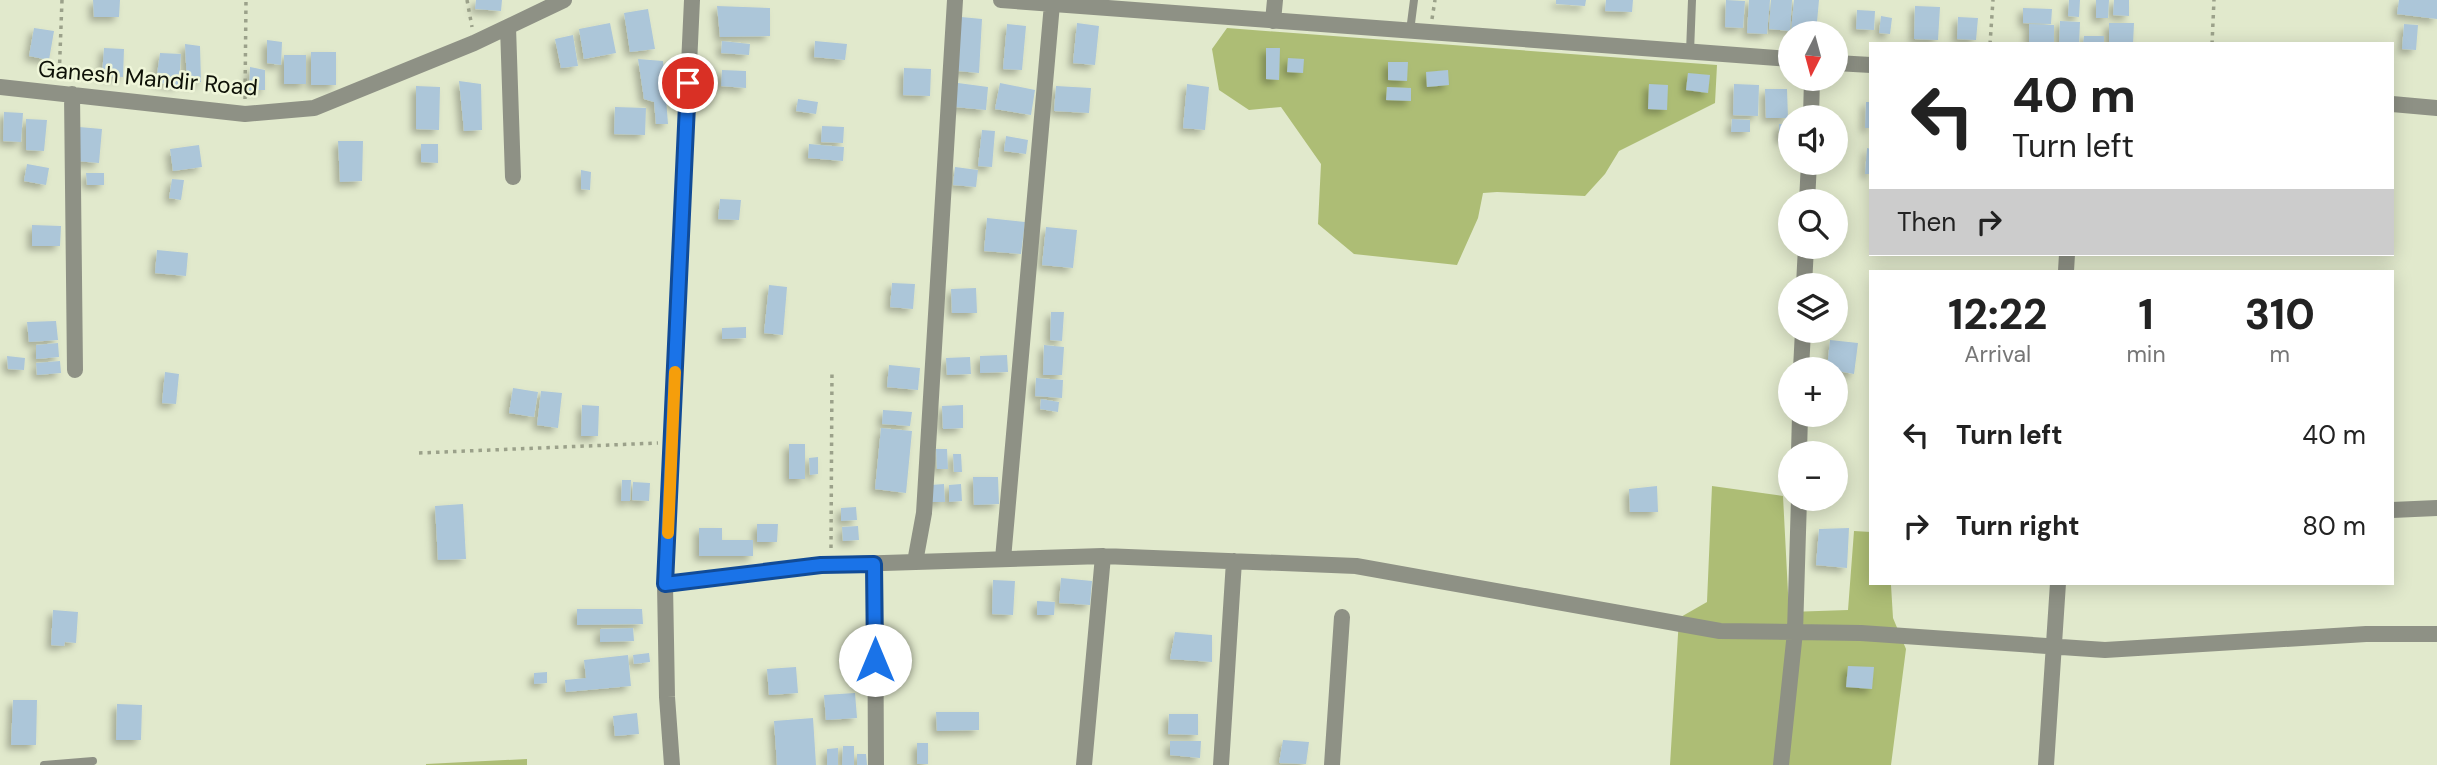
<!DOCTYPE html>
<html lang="en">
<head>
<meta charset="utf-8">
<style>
	:root { --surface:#fff; --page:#f2f2f2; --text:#222; --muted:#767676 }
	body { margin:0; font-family:"DM Sans",sans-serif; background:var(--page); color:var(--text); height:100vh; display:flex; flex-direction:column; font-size:26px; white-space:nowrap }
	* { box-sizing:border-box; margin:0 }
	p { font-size:23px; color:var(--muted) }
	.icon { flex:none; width:38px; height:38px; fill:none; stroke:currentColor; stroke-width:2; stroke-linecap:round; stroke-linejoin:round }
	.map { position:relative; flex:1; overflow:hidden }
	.side { position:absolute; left:1869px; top:270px; width:525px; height:315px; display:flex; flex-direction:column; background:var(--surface); border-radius:0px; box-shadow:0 4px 18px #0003 }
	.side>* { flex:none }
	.guide { position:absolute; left:1869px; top:42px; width:525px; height:214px; border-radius:0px; box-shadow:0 4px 18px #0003; background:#fff; color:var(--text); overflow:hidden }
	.needle { width:46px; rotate:186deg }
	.buttons { position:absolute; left:1778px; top:21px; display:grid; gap:14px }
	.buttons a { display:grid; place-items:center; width:70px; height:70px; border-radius:50%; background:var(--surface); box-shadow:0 4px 18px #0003; font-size:35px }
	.pin { position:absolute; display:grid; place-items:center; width:60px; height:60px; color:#fff; margin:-30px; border:4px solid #fff; border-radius:50%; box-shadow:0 2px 7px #0007 }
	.me { position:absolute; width:77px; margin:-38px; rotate:0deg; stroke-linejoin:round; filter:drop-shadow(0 0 5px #0008) }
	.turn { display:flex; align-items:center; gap:24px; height:147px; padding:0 28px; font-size:32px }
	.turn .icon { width:91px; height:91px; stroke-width:2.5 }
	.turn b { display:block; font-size:49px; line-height:60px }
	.then { display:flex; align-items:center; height:66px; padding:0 28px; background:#0003; gap:14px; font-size:26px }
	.eta { display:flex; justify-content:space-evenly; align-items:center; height:119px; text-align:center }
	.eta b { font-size:42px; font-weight:800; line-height:49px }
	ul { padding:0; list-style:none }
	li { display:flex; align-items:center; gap:21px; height:91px; padding:0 28px }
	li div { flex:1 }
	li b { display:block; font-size:26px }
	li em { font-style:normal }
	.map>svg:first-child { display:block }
	.forest { fill:#adbd75 }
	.building { fill:#acc6d9; filter:url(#shadow) }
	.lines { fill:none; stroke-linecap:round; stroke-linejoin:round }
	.path { stroke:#9ba18a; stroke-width:3.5; stroke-dasharray:3.5 5; stroke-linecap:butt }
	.service { stroke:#8e9185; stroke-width:8 }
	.minor { stroke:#8e9185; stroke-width:16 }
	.route-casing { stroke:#114b97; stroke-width:18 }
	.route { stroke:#1a73e8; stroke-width:12 }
	.slow { stroke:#f59e0b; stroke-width:12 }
	.labels { text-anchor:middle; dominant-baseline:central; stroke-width:5; stroke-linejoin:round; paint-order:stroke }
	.street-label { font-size:23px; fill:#0e1107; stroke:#eff6d9 }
</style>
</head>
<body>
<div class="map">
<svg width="2437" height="765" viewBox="0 0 2437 765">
	<defs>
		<filter id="shadow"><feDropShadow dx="-4.5" dy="4.5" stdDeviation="3.5" flood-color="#0004"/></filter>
	</defs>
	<rect width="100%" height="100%" fill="#e1e9cc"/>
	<path class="forest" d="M1227 28 1717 65 1715 103 1619 151 1605 174 1585 196 1497 192 1483 193 1478 218 1457 265 1354 254 1318 224 1321 164 1281 107 1249 110 1219 90 1212 49Z
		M1712 486 1783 496 1789 612 1848 610 1854 531 1871 532V583H1895L1891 585 1893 618 1906 649 1891 765H1670L1679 618 1707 602Z
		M527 759V765H426V764Z"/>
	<path class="building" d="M93 0H120L119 17H94Z
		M476 0H502L501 11 475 9Z
		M1556 0H1586L1585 6 1556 4Z
		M1606 0H1633L1632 12 1605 11Z
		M1726 0 1745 1 1743 28 1725 27Z
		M1749 0H1770L1767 34 1747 33Z
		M1771 0H1792L1790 31 1769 29Z
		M1794 0H1819L1816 33 1791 32Z
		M2069 0H2080L2079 17 2068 16Z
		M2096 0H2109L2108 18H2096Z
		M2114 0H2129V16L2113 15Z
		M2399 0H2437V19L2397 14Z
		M717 6 770 8V36L720 37Z
		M1915 6 1940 7 1938 40 1914 39Z
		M2023 8 2052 9 2051 24 2023 23Z
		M648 9 655 49 630 52 624 13Z
		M1857 10 1875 11 1874 30 1856 29Z
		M1881 16 1892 18 1890 34 1879 33Z
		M961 17 982 19 979 73 958 71Z
		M1958 17 1978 18 1976 40 1957 39Z
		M2060 21 2080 22 2079 44H2059Z
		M610 23 616 53 584 59 579 29Z
		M1077 23 1099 26 1095 65 1073 63Z
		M2109 23H2134L2133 44H2109Z
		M1007 24 1026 26 1022 70 1003 69Z
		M2029 24 2054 25V44H2029Z
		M2404 24 2418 25 2416 50 2402 49Z
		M34 28 54 31 49 60 29 56Z
		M573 35 578 66 561 68 555 39Z
		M2084 36H2104V44H2083Z
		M267 40 282 42 281 65 267 63Z
		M722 41 750 44 749 55 721 53Z
		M815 41 847 44 845 60 814 57Z
		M185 44 200 46 201 82 187 84Z
		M104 48 124 49 123 77 102 76Z
		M1266 48H1280L1279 80 1266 79Z
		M311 52H336V85H311Z
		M160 53 181 54 179 86 156 82Z
		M284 55H306V84H284Z
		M1288 58 1304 59 1303 73 1287 72Z
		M638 59 663 61 668 124H656L654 102 644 99Z
		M1388 62H1408L1407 81 1388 80Z
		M250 67 265 70V90H249Z
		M904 68 931 69 930 96 903 95Z
		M722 70 746 71V88L721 86Z
		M1448 70 1449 85 1427 87 1426 72Z
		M1688 73 1710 75 1708 93 1686 90Z
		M459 81 481 84 482 130 464 131Z
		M958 83 988 87 986 110 955 107Z
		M1000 83 1035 90 1031 115 995 109Z
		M1187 84 1209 87 1205 130 1183 128Z
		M1649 84 1668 85 1667 110 1648 109Z
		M1734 84 1759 85 1758 116 1733 115Z
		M416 86 440 87 439 130 416 129Z
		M1056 86 1091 88 1089 113 1054 111Z
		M1387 87 1411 88V101L1386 100Z
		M1765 89H1787L1788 118H1766Z
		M798 99 818 102 816 114 796 111Z
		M1866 102H1871V128H1865Z
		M615 107 646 108 645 135 614 134Z
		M4 112 23 113 21 142 3 141Z
		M26 119 47 120 44 151 26 150Z
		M1732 119 1750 120V132H1731Z
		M1779 124H1790V139H1779Z
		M822 126 844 127 843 143 821 142Z
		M79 127 102 129 99 163 76 161Z
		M982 130 995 131 992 167 978 166Z
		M1006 136 1028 140 1026 154 1004 151Z
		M338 141H363L362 181 340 182Z
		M421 144H438V163L421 162Z
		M809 144 844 147 843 161 808 158Z
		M199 145 202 167 173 171 170 149Z
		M1867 148 1871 149V174H1865Z
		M27 164 49 168 46 185 24 181Z
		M955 167 978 170 976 187 953 185Z
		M581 170 591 172 590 190 581 189Z
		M86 173H104V185H87Z
		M172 179 184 180 181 200 169 198Z
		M720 199 741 200 739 220 718 219Z
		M987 218 1025 222 1021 254 984 251Z
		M32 225 61 226 60 246H32Z
		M1046 227 1077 230 1073 268 1042 265Z
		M157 250 188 253 186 276 155 273Z
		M892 283 915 284 913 309 890 307Z
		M769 285 787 287 783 335 764 333Z
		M976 288 977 313H952L951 289Z
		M1051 312H1064L1062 341 1050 340Z
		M56 321 58 340 29 342 27 322Z
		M746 327V338L722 339V328Z
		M1830 340 1858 343 1854 374 1827 369Z
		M58 343 59 357 36 359V345Z
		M1044 345 1064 347 1062 375H1043Z
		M1007 355 1008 372 980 373V356Z
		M7 356 25 358 24 370 8 369Z
		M970 357 971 374 947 375 946 358Z
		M60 361 61 373 37 375 36 363Z
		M889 365 920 368 918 390 887 387Z
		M165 372 179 374 176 404 162 403Z
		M1036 378 1063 380 1062 398 1035 396Z
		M513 388 538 392 534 417 509 413Z
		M541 391 562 393 558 428 537 425Z
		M1041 399 1059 402 1058 412 1040 409Z
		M582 405 599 406 598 436H581Z
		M963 405V428L943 429 942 406Z
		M883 410 912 412 910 426 882 424Z
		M881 428 912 431 906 493 875 489Z
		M789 444H805V479H789Z
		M936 449H947L948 469H937Z
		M953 454H961L962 472H954Z
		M818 457V474L810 475 809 458Z
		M973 477H998L999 504 974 505Z
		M622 480H631L630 501H621Z
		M633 482 650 483 649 501 632 500Z
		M944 484 945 502H932L931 485Z
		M961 484 962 501 949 502V485Z
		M1657 486 1658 512H1630L1629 489Z
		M463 504 466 559 438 560 435 506Z
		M856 507 857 520 841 521V508Z
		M757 524H778L777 542H757Z
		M858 526 859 540 843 541 842 527Z
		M699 528H722V540H753V556H699Z
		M1849 528 1847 568 1816 565 1819 529Z
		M1061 578 1092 581 1090 605 1059 603Z
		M993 580 1015 581 1013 615 992 614Z
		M1037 601 1055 602 1054 615H1037Z
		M577 609H642L643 624 577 625Z
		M53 610 78 612 76 643 65 642 64 646 51 645Z
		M633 628 634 641 600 642V629Z
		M1175 632 1212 635V662L1170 659Z
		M649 653 650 662 634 664 633 655Z
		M628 655 631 686 566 692 565 680 586 678 584 660Z
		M1848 666 1874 667 1872 689 1846 687Z
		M796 667 798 693 769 695 767 669Z
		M547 672V683L534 684V673Z
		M855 693 857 718 826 720 824 695Z
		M13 700H37L36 745H11Z
		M117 704 142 705 141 740H116Z
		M936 712H979V730L937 731Z
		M637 713 639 734 615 736 613 716Z
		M1169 714H1198V735L1168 734Z
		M813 718 816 765H777L774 721Z
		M1283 740 1309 742 1306 764 1279 763Z
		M1170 741H1201L1200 758 1170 755Z
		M917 743H928V764H917Z
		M843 746H854V765H842Z
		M838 748V765H827V749Z
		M857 754H866L867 765H857Z"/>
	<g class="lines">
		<path class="path" d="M467 0 472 27
			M1432 19 1435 0
			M1990 44 1993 0
			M2212 44 2214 0
			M59 80 62 0
			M245 99 246 0
			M419 453 658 443
			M831 548 832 370"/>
		<path class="service" d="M1410 31 1414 0
			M1690 52 1692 0
			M44 765 93 761"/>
		<path class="minor" d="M1001 0 1790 59
			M1273 21 1275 0
			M508 27 513 177
			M1836 63 1871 65
			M0 87 245 114 314 108 474 43 564 0
			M72 94 75 370
			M2392 104 2437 108
			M1811 117 1812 79
			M1807 201 1809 163
			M2066 271 2067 254
			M1804 285 1806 247
			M1801 369 1803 331
			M1799 453 1800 415
			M2392 510 2437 508
			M1003 559 1052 4
			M915 562 924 513 955 0
			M875 563 876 765
			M665 584 821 565 1103 556 1356 566 1720 631 1861 633 2105 650 2366 634H2437
			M672 765 667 697 665 584 692 0
			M1084 765 1103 556
			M1221 765 1234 561
			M1332 765 1342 617
			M1781 765 1795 632 1799 499
			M2046 765 2058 583"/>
	</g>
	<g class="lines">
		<g class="route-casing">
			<path id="route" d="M688 83 665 584 821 565 874 564 875 660"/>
		</g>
		<use href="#route" class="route"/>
		<path class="slow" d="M668 533 675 372"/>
	</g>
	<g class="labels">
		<g class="street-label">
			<text transform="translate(148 78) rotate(5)">Ganesh Mandir Road</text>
		</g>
	</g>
</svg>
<div class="buttons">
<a><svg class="needle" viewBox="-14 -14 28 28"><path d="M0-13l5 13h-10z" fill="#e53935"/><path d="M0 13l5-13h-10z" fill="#767676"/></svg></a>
<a><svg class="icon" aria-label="sound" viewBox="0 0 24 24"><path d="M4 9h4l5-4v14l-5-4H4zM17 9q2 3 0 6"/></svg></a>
<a><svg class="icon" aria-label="search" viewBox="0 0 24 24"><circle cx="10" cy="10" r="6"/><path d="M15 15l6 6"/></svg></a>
<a><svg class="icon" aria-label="layers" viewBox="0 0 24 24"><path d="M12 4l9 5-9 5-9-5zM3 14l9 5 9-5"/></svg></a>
<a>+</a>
<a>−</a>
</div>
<div class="pin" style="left:688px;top:83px;background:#d93025"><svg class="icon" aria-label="arrive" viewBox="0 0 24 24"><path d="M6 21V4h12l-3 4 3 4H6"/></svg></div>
<svg class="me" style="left:875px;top:660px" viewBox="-20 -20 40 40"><circle r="19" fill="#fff"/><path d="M0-13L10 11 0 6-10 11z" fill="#1a73e8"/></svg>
<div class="guide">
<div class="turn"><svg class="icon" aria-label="left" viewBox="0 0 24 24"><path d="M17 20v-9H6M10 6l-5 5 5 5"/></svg><div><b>40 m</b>Turn left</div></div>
<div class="then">Then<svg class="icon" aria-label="right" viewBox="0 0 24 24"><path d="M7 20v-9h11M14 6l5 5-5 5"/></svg></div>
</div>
<section class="side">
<div class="eta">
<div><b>12:22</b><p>Arrival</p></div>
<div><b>1</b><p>min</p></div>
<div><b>310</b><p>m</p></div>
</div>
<ul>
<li><svg class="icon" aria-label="left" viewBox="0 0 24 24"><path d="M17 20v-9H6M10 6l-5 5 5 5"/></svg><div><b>Turn left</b></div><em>40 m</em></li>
<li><svg class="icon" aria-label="right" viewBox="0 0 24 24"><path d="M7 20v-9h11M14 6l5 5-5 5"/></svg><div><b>Turn right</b></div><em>80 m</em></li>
</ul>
</section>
</div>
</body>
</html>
